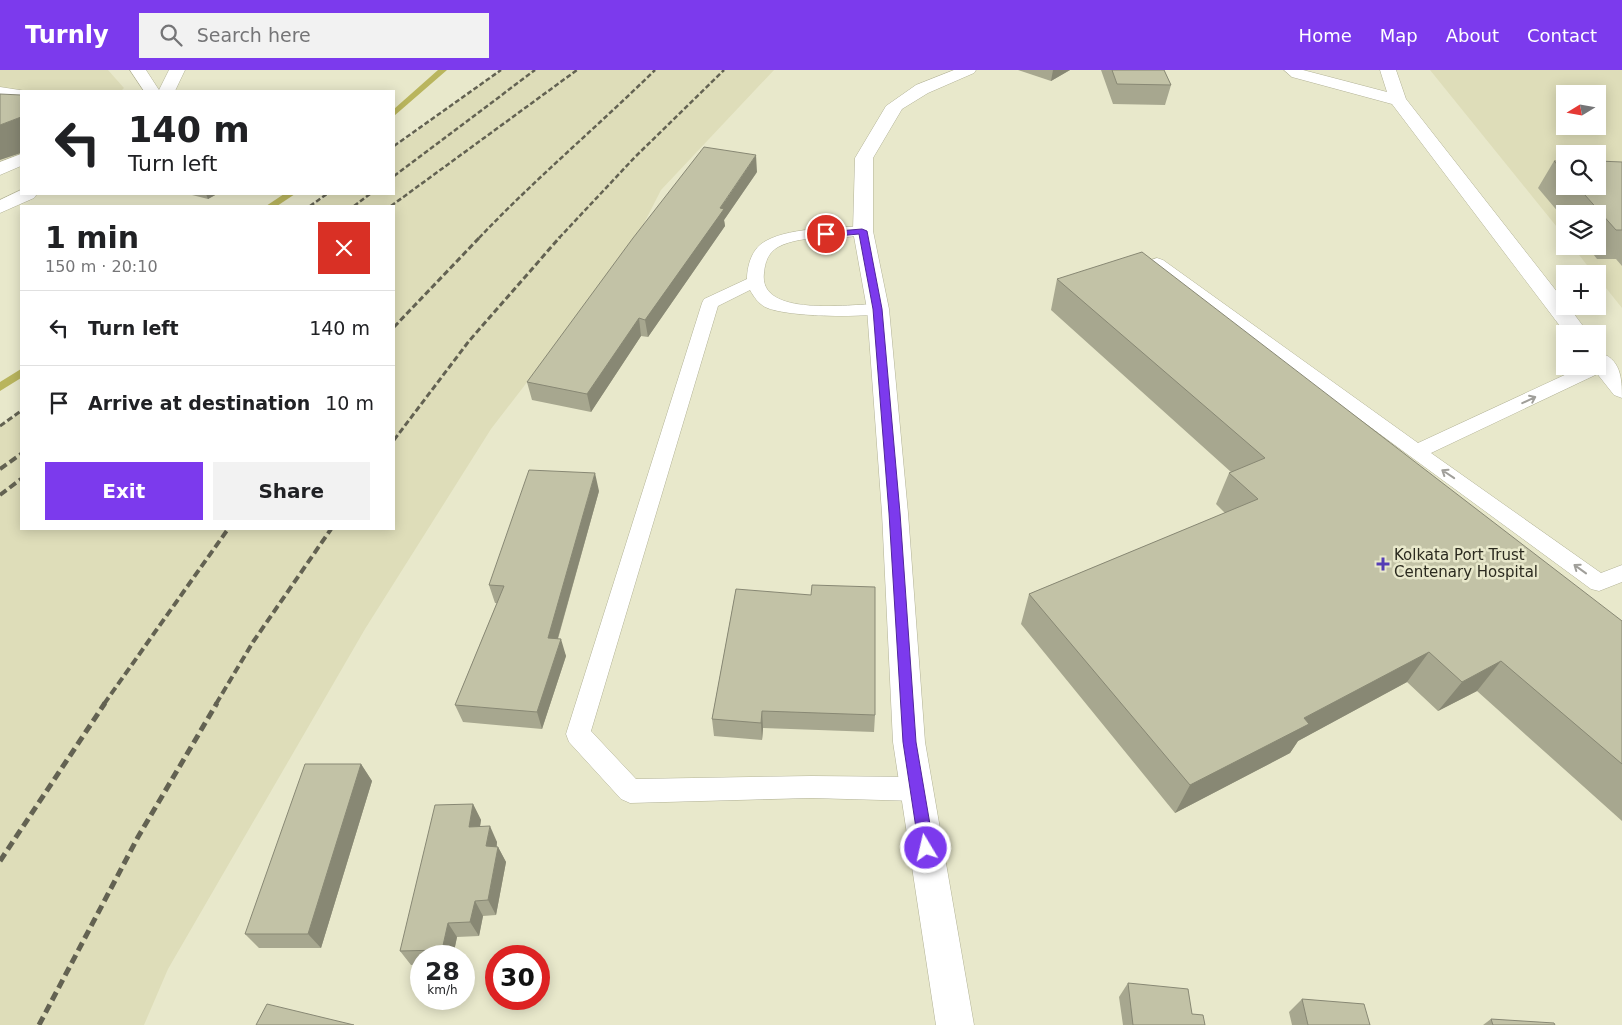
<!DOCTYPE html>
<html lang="en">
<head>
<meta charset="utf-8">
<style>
	:root { --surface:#fff; --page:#f2f2f2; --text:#202124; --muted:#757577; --line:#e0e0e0; --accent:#7c3aed }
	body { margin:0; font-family:"DejaVu Sans",sans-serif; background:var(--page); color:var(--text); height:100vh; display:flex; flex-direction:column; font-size:19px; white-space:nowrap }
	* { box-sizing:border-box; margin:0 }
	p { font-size:16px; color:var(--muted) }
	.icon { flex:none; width:28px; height:28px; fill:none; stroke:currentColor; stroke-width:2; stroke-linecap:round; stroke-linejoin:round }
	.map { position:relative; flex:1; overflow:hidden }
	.side { position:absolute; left:20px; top:135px; width:375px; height:325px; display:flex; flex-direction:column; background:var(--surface); border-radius:0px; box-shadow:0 2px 12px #0003 }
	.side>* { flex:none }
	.guide { position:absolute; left:20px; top:20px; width:375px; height:105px; border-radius:0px; box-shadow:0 2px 12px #0003; background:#fff; color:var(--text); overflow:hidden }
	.needle { width:32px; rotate:259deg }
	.buttons { position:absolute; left:1556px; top:15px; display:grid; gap:10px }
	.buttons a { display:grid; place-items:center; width:50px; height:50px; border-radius:0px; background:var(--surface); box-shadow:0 2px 12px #0003; font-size:25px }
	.speed { position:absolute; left:410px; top:875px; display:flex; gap:10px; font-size:25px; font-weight:700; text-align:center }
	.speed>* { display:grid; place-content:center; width:65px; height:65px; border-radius:50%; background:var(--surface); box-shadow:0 2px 12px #0003; line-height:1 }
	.speed small { font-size:12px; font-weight:400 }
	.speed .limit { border:8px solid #d22; background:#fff; color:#111 }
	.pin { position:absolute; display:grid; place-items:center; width:42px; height:42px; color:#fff; margin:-21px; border:2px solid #fff; border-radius:50%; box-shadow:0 1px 5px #0007 }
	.me { position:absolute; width:55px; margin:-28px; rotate:351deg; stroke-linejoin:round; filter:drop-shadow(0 0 4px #0008) }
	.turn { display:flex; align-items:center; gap:18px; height:105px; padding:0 25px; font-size:22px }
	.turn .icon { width:65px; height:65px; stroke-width:2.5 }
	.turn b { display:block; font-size:35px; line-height:42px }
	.round { display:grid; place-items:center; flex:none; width:52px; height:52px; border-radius:0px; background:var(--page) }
	.head { display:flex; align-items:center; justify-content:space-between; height:85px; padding:0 25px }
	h1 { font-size:30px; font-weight:600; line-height:38px }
	.action { display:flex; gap:10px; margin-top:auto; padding:10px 25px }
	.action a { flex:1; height:58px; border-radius:0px; background:var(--accent); color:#fff; font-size:20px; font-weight:600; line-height:58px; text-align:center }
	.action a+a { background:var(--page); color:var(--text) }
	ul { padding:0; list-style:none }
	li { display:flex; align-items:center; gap:15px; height:75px; padding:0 25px; border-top:1px solid var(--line) }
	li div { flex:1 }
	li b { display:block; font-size:19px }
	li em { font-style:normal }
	header { display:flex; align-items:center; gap:30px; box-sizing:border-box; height:70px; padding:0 25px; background:var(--accent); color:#fff }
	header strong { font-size:24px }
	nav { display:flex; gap:28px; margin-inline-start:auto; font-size:18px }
	.search { width:350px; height:45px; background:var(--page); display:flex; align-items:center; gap:12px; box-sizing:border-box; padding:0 18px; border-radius:0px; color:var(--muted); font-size:19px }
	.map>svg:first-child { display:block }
	.built { fill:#deddb9; fill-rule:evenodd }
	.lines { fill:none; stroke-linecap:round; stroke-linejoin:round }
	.stream { fill:#b9b55d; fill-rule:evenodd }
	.service-casing { stroke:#b2b296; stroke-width:1 }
	.minor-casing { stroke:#b2b296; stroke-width:1 }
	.secondary-casing { stroke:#b2b296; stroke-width:1 }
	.service { fill:#fff; fill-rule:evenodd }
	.minor { fill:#fff; fill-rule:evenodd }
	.secondary { fill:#fff; fill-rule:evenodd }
	.rail-far3 { stroke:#636252; stroke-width:2.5; stroke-dasharray:5 2.5; stroke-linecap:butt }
	.rail-far2 { stroke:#636252; stroke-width:3; stroke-dasharray:6 3; stroke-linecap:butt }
	.rail-far1 { stroke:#636252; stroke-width:4; stroke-dasharray:8 4; stroke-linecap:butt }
	.rail { stroke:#636252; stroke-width:5; stroke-dasharray:9 5; stroke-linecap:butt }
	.wall { fill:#a7a78f }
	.shaded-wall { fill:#888874 }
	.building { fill:#c2c2a6; stroke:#888874 }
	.oneway { stroke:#a09f9a }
	.route { fill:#7c3aed; stroke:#51269a }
	.poi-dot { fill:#553db5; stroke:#e8e8cb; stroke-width:2 }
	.labels { text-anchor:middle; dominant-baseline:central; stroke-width:5; stroke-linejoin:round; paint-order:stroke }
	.poi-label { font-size:15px; fill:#2b2a1f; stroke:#e8e8cb; text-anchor:start }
</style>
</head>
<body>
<header>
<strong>Turnly</strong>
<div class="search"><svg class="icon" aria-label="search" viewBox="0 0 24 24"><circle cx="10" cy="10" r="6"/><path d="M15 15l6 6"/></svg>Search here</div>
<nav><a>Home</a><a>Map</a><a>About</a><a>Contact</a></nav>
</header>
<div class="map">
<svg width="1622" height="955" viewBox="0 0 1622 955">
	<rect width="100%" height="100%" fill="#e8e8cb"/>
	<path class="built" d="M0 0H108L124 18 121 21H21V87L0 97Z
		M501 0H774L661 120 634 173 491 359 365 559 168 899 144 955H0V357L21 342V459H394V136H312L330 124H394V78Z
		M1430 0H1622V238L1598 208V204H1594L1572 176H1598V144H1565V167ZM1565 24H1598V56H1565ZM1565 84H1598V116H1565Z"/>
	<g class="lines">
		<path class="stream" d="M438 0H447L394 46V39Z
			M284 124H295L277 136H266Z
			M21 299V308L0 321V312Z"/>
		<g class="service-casing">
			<path id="service" d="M0 17 26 21H21V27L0 25Z
				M863 156 868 158 871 161 868 164C840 171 805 163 778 177 768 183 765 192 764 203 758 248 850 234 878 234L884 235 886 239 884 243C862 248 785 247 765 237 758 233 754 227 750 220L718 236 591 661 636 709 811 706 917 707 926 711 930 719 926 727 917 731 811 728 630 733 621 729 569 672 566 664 702 233 704 229 747 209C747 197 751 182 761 174 784 157 836 158 863 156Z
				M1157 188 1163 190 1418 373 1584 296H1598V291H1608L1611 295 1608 299 1431 383 1601 503 1622 495V512L1599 521 1591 519 1151 196 1149 193 1151 190Z"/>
		</g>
		<g class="minor-casing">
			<path id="minor" d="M954 0H976L974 3 928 23 902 39 873 88V161L889 239 908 443 925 672 974 955H936L893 672 882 443 867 239 853 161 855 88 886 36 916 15Z
				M1284 0H1303L1387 22 1380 0H1396L1406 29 1565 232V236H1568L1589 264H1566L1392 34 1292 7Z
				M21 84V96L0 105V92Z
				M1598 282C1621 288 1622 308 1622 328L1614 325 1591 296H1598Z"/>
		</g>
		<g class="secondary-casing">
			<path id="secondary" d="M130 0H146L159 20 169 0H185L175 21H144Z
				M21 120V124H37L34 128 0 143V130Z"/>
		</g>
		<use href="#service" class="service"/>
		<use href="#minor" class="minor"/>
		<use href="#secondary" class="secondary"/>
		<path class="rail-far3" d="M394 76 501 0
			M394 106 535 0
			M310 136 327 124
			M354 136 370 124
			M391 136 577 0
			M479 168C535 109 597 57 655 0
			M559 168 635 87 724 0"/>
		<path class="rail-far2" d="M394 257 480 167
			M0 356 21 341
			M394 370 469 271 560 167"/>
		<path class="rail-far1" d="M0 399 21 384
			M0 425 21 409
			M104 634 228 459
			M216 634 253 572 331 459"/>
		<path class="rail" d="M0 791 105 633
			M39 955 138 767 217 633"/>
	</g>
	<path class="wall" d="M1018 0H1070L1051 11Z
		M1101 0H1164L1171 15 1165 35 1113 34Z
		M1554 91H1565V116H1598L1622 92V196L1616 189H1597L1587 176H1598V144H1565V150L1538 118Z
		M757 102 724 150 725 156 648 267 641 266 591 342 532 330 527 312Z
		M188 124H217L208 129Z
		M1057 209 1622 551V751L1477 621 1438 641 1407 612 1298 671 1290 683 1175 743 1021 554 1029 524 1225 443 1216 434 1229 403 1231 402 1051 240Z
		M599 421 558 569 566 586 542 659 463 652 455 635 497 533H495L489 515Z
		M736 519 875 645 874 662 763 658 762 670 714 666 712 649Z
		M361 694 372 711 321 878H259L245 864Z
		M473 734 481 750 480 757 497 772V777H498L506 792 496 845 483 846 479 866 457 867 453 886H421V895H411L400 881Z
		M1128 913 1192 944 1205 955H1123L1119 927Z
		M1302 929 1370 955H1292L1289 942Z
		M1491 949 1555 955H1483Z"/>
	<path class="shaded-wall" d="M1053 0H1070L1051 11Z
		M21 47V83L0 90V55Z
		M756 85 757 102 724 150 725 156 648 267 645 250Z
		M206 124H217L208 129Z
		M639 248 641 266 591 342 587 324Z
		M595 403 599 421 553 585 548 568Z
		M561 569 566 586 542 659 537 642Z
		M1429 582 1407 612 1298 671 1290 683 1175 743 1190 715 1304 648Z
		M1501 591 1477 621 1438 641 1462 612Z
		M762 641 763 658 762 670 761 653Z
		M361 694 372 711 321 878 308 864Z
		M473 734 481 750 477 773 469 757Z
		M490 756 497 772 494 792 486 776Z
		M498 777 506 792 496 845 488 830Z
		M475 831 483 846 479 866 470 852Z
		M448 853 457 867 453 886H447L442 880Z"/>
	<path class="building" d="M1112 0H1164L1171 15 1117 14Z
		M0 24 21 25V47L0 55Z
		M704 77 756 85 720 138 724 139 645 250 639 248 587 324 527 312 633 168Z
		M1554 91H1565V103Z
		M1598 91 1622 92V160H1616L1577 116H1598Z
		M1142 182 1622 551V694L1501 591 1462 612 1429 582 1304 648 1309 654 1190 715 1029 524 1258 429 1229 403 1265 388 1057 209Z
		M529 400 595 403 548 568 561 569 537 642 455 635 504 516 489 515Z
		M812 515 875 517V645L762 641 761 653 712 649 736 519 811 525Z
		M305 694H361L308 864H245Z
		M473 734 469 757 490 756 486 776 498 777 488 830 475 831 470 852 448 853 442 880 400 881 435 735Z
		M1128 913 1188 919 1192 944 1203 945 1205 955H1133Z
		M1302 929 1364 934 1370 955H1308Z
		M267 934 354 955H256Z
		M1491 949 1554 953 1555 955H1493Z"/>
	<defs><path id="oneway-shaft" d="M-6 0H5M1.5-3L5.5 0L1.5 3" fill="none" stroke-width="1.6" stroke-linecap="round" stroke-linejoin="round" transform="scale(1.25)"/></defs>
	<g class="oneway">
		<use href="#oneway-shaft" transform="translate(1529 330) rotate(-25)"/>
		<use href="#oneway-shaft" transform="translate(1448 404) rotate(-146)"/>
		<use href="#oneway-shaft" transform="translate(1580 499) rotate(-144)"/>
	</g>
	<path class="route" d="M862 159 867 161 882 239 900 443 916 672 934 778 932 782 926 784 921 782 919 778 903 672 889 443 873 239 859 164 826 167 822 164 826 162Z"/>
	<path class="poi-dot" d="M1380.5 486.5h5v5h5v5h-5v5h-5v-5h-5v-5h5z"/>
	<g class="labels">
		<g class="poi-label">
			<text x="1394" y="485">Kolkata Port Trust<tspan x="1394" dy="17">Centenary Hospital</tspan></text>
		</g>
	</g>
</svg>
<div class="buttons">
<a><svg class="needle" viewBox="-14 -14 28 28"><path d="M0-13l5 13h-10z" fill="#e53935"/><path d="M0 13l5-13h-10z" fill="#757577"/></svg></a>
<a><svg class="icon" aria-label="search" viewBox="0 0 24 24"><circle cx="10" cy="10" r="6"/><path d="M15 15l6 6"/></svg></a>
<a><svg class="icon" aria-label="layers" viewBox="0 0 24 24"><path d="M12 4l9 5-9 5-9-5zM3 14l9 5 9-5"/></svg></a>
<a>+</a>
<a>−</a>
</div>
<div class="speed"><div>28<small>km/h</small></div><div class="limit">30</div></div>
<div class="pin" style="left:826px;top:164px;background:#d93025"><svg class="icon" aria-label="arrive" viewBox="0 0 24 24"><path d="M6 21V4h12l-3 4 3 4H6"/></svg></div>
<svg class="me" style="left:926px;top:778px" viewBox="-20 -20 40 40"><circle r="17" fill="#7c3aed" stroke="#fff" stroke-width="3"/><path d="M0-11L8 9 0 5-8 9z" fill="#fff"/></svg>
<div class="guide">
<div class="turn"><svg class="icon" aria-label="left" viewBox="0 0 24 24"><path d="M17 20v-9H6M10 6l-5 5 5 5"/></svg><div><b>140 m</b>Turn left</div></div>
</div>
<section class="side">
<div class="head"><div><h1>1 min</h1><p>150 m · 20:10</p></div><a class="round" style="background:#d93025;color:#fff"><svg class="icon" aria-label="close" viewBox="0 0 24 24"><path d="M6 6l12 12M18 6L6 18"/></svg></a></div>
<ul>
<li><svg class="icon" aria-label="left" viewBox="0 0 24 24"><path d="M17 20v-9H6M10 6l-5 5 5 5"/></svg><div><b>Turn left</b></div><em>140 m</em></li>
<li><svg class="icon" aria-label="arrive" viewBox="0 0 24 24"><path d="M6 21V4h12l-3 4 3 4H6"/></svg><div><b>Arrive at destination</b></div><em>10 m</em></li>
</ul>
<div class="action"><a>Exit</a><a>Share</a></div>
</section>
</div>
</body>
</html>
